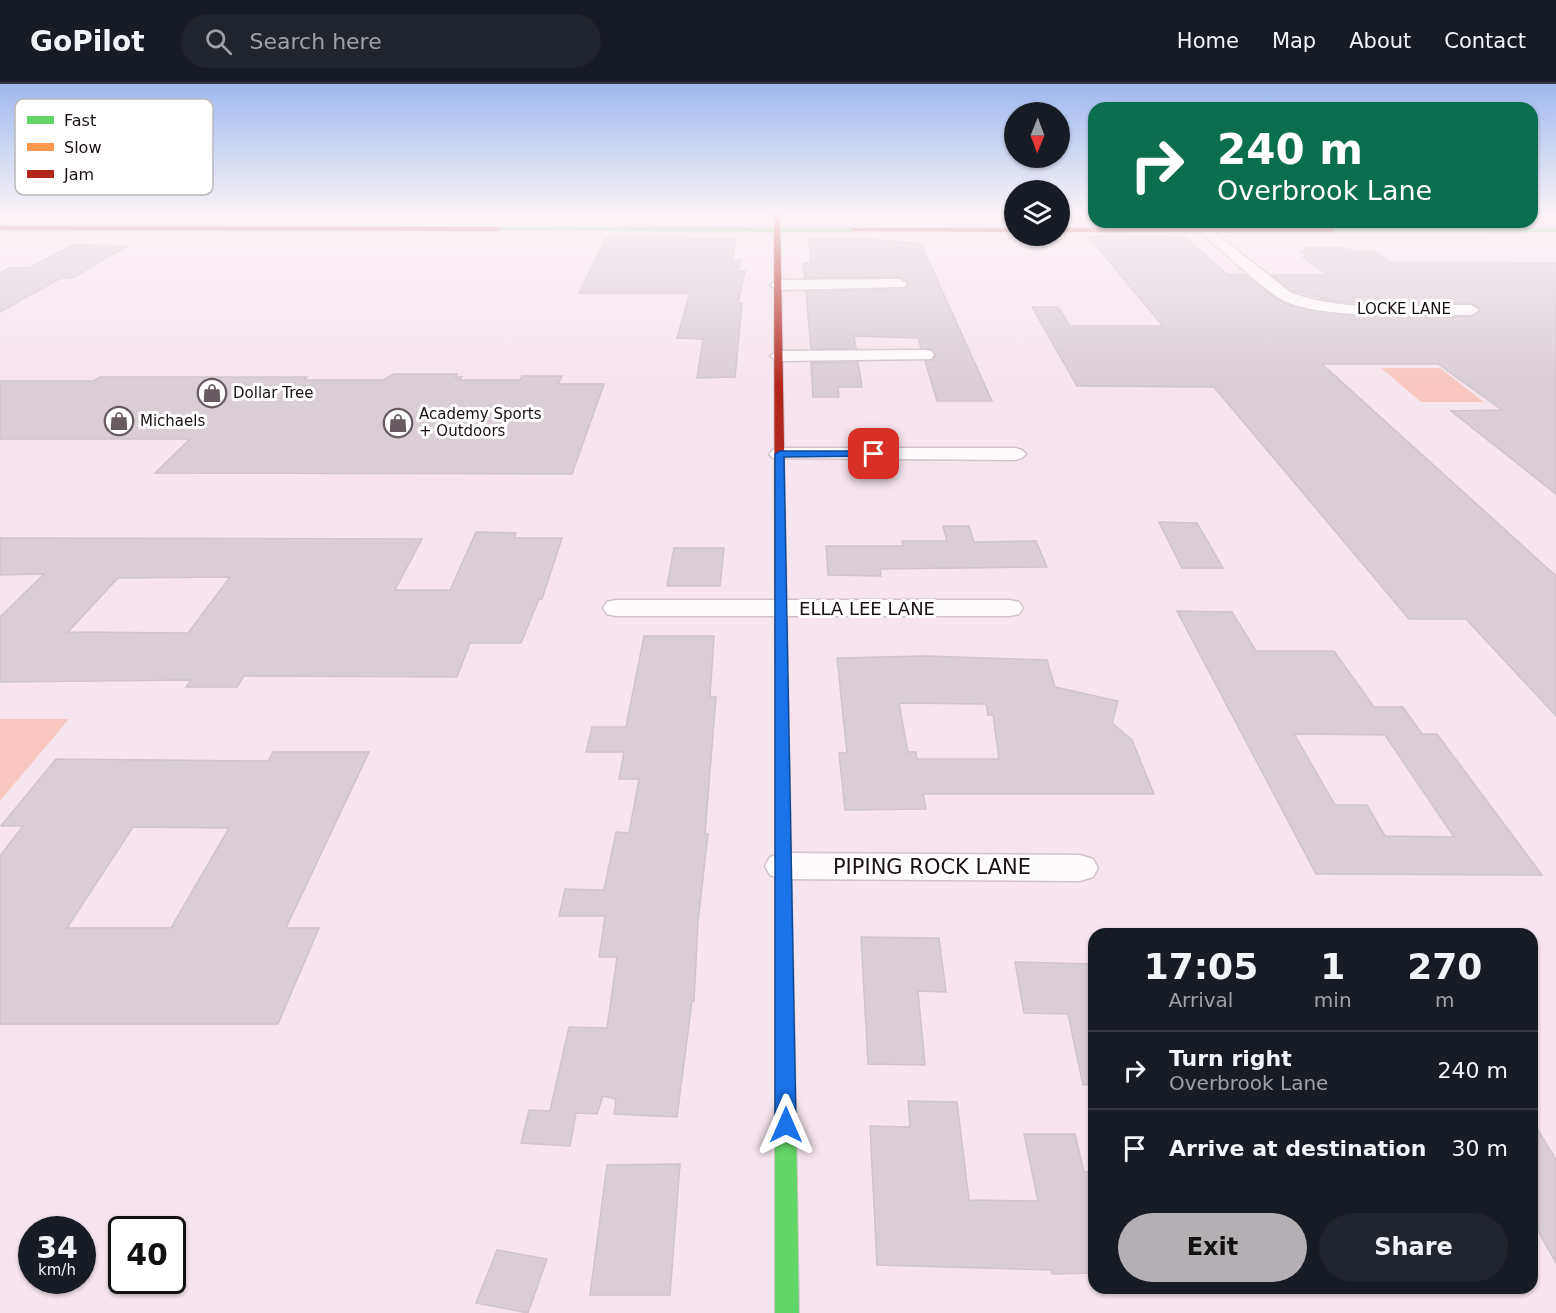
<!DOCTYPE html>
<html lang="en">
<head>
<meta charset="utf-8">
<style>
	:root { --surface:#171b24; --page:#20242c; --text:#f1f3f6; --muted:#9ea1a6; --line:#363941; --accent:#b3afb3 }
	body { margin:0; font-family:"DejaVu Sans",sans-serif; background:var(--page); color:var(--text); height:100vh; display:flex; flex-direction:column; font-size:22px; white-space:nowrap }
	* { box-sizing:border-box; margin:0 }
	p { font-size:20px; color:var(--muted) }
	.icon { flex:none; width:33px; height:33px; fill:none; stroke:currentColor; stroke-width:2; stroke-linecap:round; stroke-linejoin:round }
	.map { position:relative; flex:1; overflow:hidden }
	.side { position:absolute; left:1088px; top:844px; width:450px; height:366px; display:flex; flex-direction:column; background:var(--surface); border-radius:18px; box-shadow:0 2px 4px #0004 }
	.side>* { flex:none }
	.hud { position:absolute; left:1088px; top:18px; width:450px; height:126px; border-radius:18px; box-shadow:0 2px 4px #0004; background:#0b6e4f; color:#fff; overflow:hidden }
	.needle { width:39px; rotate:181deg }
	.controls { position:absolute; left:1004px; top:18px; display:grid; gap:12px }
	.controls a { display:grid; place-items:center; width:66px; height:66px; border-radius:50%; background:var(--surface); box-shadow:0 2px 4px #0004; font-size:30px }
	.speed { position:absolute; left:18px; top:1132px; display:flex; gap:12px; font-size:30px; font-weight:700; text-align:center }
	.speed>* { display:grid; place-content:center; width:78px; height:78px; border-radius:50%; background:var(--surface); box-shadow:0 2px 4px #0004; line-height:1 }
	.speed small { font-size:15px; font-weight:400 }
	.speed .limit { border:3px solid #111; border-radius:9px; background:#fff; color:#111 }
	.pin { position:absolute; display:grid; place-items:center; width:51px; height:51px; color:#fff; margin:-26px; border-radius:12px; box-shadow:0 3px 9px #0006 }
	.me { position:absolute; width:66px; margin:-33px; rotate:0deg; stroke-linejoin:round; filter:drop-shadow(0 0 4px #0008) }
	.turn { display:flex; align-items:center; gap:21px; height:126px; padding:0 30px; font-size:27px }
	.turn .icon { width:78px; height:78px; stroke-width:2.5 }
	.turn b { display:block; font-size:42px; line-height:51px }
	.eta { display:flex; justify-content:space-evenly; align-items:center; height:102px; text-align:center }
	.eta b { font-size:36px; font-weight:700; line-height:42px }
	.primary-button { display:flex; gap:12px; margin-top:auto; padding:12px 30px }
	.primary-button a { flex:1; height:69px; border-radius:36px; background:var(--accent); color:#111; font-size:24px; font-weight:700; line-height:69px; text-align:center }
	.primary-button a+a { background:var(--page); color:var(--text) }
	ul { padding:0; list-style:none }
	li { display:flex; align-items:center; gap:18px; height:78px; padding:0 30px; border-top:2px solid var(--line) }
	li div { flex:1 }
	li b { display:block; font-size:22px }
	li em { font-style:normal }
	header { display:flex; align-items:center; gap:36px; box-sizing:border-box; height:84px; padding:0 30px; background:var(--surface); border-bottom:2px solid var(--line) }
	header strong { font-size:28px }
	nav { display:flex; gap:33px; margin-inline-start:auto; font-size:21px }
	.search { width:420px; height:54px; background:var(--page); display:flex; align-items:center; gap:15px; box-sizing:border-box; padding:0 21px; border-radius:33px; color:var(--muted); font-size:22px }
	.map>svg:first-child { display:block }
	.green { fill:#f8c8c0 }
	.building { fill:#d9cdd6; stroke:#cfc4cc; stroke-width:1.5; fill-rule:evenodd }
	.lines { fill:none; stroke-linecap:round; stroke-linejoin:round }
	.street-casing { stroke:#d0c4ca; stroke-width:3 }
	.fast-casing { stroke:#d0c4ca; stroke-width:2 }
	.slow-casing { stroke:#d0c4ca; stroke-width:2 }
	.jam-casing { stroke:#d0c4ca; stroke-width:2 }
	.street { fill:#fefbfc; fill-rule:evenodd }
	.fast { fill:#63d668; fill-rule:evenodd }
	.slow { fill:#ff974d; fill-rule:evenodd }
	.jam { fill:#b3261e; fill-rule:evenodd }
	.route { fill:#1a73e8; stroke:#114b97; stroke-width:1.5 }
	.labels { text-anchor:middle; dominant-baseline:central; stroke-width:6; stroke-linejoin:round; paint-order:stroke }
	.far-street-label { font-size:15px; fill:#1a1015; stroke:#fff }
	.far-poi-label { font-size:15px; fill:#1a1015; stroke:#fff; text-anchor:start }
	.street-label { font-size:18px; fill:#1a1015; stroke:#fff }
	.near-street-label { font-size:21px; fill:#1a1015; stroke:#fff }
	.key { fill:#fff; stroke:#bab7b9; stroke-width:1.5 }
	.key-label { font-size:16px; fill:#1a1015 }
</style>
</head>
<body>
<header>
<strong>GoPilot</strong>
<div class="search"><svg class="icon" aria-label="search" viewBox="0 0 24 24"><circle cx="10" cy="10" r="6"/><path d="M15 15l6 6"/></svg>Search here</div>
<nav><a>Home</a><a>Map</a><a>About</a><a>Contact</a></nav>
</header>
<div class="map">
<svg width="1556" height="1229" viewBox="0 0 1556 1229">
	<rect width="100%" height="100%" fill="#f6e5ee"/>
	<path class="green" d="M1381 284H1440L1484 318H1421Z
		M0 635H69L0 717Z"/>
	<path class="building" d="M1088 152 1184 153 1227 190 1245 191 1278 216 1295 223 1343 231 1471 233 1481 225 1471 219 1379 220 1332 217 1291 206 1272 191H1327L1303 173H1309L1300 167H1309L1305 164H1342L1357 168H1376L1391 178 1556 179V410L1451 327 1502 326 1438 280H1322L1556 492V632L1466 535H1409L1214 303 1077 302 1032 223H1058L1070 242H1163Z
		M606 154H736L732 176H741L737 187H745L738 219H742L735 293 697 294 703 255 677 254 690 209H579Z
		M809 154H859L921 160 992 317H937L925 277 933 276 936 271 931 265 921 264 918 254 854 252 856 264 811 265 806 208 904 205 909 200 899 193 805 194 803 179H811Z
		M73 161 127 162 72 194H61L0 228V189L9 184H29Z
		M858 278 862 303H838L839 313H813L811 279Z
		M394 290H457L455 293H462L459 296H520L522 292H562L558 300H604L572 390 155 389 190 355H0V297H93L100 293H307L304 296H383Z
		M1159 438 1197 439 1223 484H1182Z
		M943 442H969L974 458 1036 457 1047 483 880 485 881 492 828 491 826 462H903L902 457H947Z
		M476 448 516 449 514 454H562L542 515H539L521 559H470L457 593 244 592 237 603H186L191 596 0 598V533L44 490 0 491V454L422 455 395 506H450ZM230 493 188 549 68 548 118 494Z
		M674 464H724L720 502H667Z
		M1177 527 1232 528 1256 567H1334L1374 623H1403L1422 650H1437L1542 791 1316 790ZM1294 650 1385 651 1454 753 1385 752 1367 721H1335Z
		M644 552H714L710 613H716L705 750H708L698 838 694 917H692L677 1033 614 1030 616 1015 603 1012 597 1030 576 1029 570 1062 521 1059 529 1026 550 1027 569 943 607 944 617 873H599L605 832H559L565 805 604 806 616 748 629 749 639 695H619L624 668H586L592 643H626Z
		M925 572 1047 576 1055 603 1118 617 1112 639 1132 656 1154 710H923L926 725 845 726 839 669H847L837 574ZM899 619 986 620 988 631H993L999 675H917L916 668H908Z
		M273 668H369L286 844H319L278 940H0V772L23 742H1L56 675 268 677ZM133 743 229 744 171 844H67Z
		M861 853 939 854 946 908 918 907 925 981 868 980Z
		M1015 878 1094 880V1000L1083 1001 1068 930 1024 929Z
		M908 1017 957 1018 969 1116 1038 1117 1024 1050H1075L1084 1088H1094V1189L1052 1190V1186L877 1181 870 1042 910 1043Z
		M1532 1036 1556 1076V1179L1532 1136Z
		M680 1080 670 1211H590L607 1081Z
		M497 1166 547 1175 528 1229 476 1219Z"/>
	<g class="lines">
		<g class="street-casing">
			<path id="street" d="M1206 142 1290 208C1341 229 1416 221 1471 221L1479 226 1471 231C1426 230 1315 237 1279 214 1252 196 1227 170 1201 149L1199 146Z
				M899 195 907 200 904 203 778 206 770 201 778 196Z
				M925 266 931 267 934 271 931 275 779 277 770 272 779 267Z
				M780 364H1015L1022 366 1026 370 1022 374 1015 376 773 374 769 370 773 366Z
				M616 516H1010L1019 518 1023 524 1019 530 1010 532H616L607 530 603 524 607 518Z
				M783 769 1080 771 1093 775 1098 784 1093 793 1080 797 783 795 770 791 765 782 770 773Z"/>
		</g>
		<g class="fast-casing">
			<path id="fast" d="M498 143 852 144 855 146 852 148 496 146Z
				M1332 144H1556V148L1330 147Z
				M785 959 792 961 795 967 799 1229H775V967L778 961Z"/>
		</g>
		<g class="slow-casing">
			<path id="slow" d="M782 642 789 646 795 967 792 973 785 975 778 973 775 967V646Z"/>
		</g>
		<g class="jam-casing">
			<path id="jam" d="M774 129H780L789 646 782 650 775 646Z
				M0 142 498 143 501 145 498 147 0 146Z
				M852 144H1014V148L850 147Z
				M1059 144H1332L1335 146 1332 148H1059Z"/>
		</g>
		<use href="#street" class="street"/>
		<use href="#fast" class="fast"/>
		<use href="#slow" class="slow"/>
		<use href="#jam" class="jam"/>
	</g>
	<linearGradient id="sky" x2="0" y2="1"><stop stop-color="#9eb9ee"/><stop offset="0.43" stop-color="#fbf3f7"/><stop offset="1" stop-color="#fbf3f7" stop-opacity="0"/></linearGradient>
	<rect width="1556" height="301" fill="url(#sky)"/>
	<path class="route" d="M874 367 877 368V372L784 373 796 1041 793 1047 786 1050 778 1047 775 1041V370L780 367Z"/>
	<defs>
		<g id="shop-ring" transform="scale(1.5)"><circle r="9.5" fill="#fff" stroke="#675b61" stroke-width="1.5"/><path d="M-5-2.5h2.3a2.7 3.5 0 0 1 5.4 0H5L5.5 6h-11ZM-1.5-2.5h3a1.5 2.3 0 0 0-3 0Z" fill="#675b61"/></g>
	</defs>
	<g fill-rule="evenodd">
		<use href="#shop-ring" x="212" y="309"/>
		<use href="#shop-ring" x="119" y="337"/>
		<use href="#shop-ring" x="398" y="339"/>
	</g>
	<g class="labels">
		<g class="far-street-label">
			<text x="1404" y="225">LOCKE LANE</text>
		</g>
		<g class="far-poi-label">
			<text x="233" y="309">Dollar Tree</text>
			<text x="419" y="330">Academy Sports<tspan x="419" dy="17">+ Outdoors</tspan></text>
			<text x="140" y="337">Michaels</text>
		</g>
		<g class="street-label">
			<text x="867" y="524">ELLA LEE LANE</text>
		</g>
		<g class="near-street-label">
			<text x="932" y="783">PIPING ROCK LANE</text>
		</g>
	</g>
	<rect x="15" y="15" width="198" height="96" rx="9" class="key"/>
	<rect x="27" y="32" width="27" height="8" fill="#63d668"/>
	<rect x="27" y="59" width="27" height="8" fill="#ff974d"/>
	<rect x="27" y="86" width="27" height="8" fill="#b3261e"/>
	<g class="key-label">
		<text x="64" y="42">Fast</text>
		<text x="64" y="69">Slow</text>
		<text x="64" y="96">Jam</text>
	</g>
</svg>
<div class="controls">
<a><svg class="needle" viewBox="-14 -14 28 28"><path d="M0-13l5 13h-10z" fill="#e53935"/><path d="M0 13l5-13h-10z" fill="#9ea1a6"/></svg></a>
<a><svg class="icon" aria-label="layers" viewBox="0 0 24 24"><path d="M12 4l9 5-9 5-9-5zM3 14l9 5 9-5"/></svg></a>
</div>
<div class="speed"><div>34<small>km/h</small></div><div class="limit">40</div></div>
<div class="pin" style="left:874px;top:370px;background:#d93025"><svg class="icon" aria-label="arrive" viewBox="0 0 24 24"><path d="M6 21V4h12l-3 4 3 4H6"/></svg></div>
<svg class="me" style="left:786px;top:1041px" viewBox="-20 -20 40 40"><path d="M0-17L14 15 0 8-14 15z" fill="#1a73e8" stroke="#fff" stroke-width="4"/></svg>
<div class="hud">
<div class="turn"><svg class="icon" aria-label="right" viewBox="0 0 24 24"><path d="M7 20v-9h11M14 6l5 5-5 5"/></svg><div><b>240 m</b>Overbrook Lane</div></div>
</div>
<section class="side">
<div class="eta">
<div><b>17:05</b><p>Arrival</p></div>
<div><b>1</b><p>min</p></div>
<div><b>270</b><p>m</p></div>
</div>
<ul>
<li><svg class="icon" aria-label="right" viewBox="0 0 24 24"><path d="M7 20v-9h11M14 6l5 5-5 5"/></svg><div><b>Turn right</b><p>Overbrook Lane</p></div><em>240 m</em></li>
<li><svg class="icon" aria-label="arrive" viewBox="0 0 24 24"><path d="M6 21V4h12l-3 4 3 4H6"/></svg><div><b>Arrive at destination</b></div><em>30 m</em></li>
</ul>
<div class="primary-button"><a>Exit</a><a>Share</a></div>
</section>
</div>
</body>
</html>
